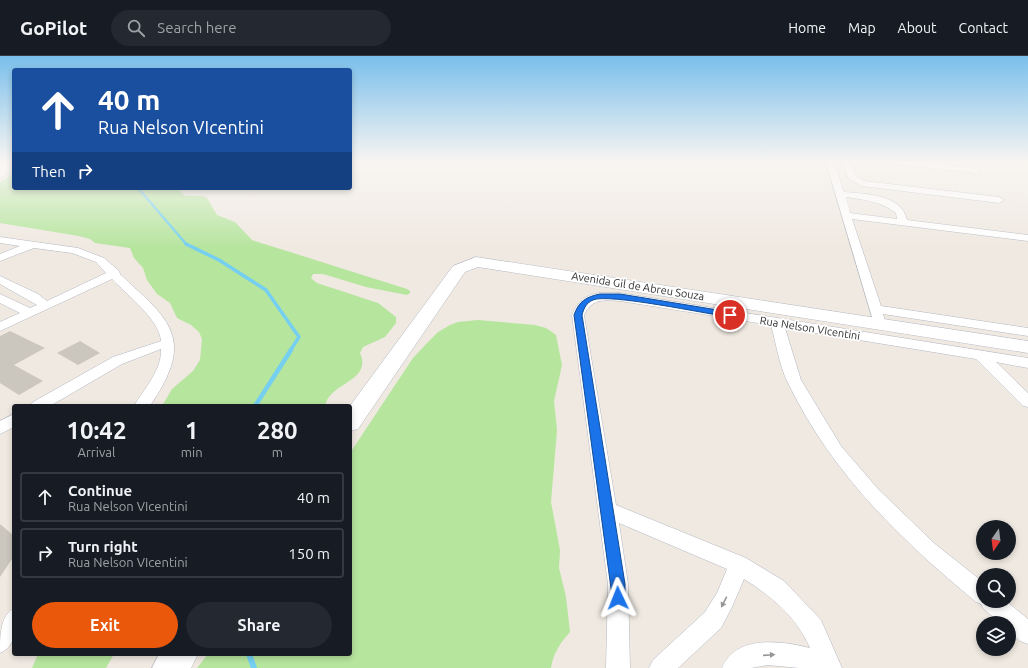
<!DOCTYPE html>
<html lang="en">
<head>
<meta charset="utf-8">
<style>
	:root { --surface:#171b24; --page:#242831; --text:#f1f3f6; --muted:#9ea1a6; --line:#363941; --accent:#ea580c }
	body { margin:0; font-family:Ubuntu,sans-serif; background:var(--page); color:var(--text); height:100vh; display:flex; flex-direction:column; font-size:15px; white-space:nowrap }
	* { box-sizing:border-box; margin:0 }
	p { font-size:13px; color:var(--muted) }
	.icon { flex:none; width:22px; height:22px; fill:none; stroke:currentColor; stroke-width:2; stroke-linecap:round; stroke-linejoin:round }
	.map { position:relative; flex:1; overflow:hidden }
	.panel { position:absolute; left:12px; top:348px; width:340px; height:252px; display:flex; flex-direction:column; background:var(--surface); border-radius:4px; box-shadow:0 2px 6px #0003 }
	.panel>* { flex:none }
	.hud { position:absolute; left:12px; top:12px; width:340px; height:122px; border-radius:4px; box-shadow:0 2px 6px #0003; background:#1a4fa0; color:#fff; overflow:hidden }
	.needle { width:26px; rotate:194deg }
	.fabs { position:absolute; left:976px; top:464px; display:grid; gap:8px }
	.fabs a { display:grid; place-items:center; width:40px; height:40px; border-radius:50%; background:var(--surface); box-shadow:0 2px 6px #0003; font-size:20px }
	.pin { position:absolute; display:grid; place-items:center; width:34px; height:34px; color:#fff; margin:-17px; border:2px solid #fff; border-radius:50%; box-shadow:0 1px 4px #0007 }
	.me { position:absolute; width:44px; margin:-22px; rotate:358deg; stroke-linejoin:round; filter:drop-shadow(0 0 3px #0008) }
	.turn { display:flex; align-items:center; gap:14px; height:84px; padding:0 20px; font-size:18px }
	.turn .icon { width:52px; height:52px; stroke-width:2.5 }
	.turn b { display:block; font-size:28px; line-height:34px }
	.then { display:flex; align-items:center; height:38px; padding:0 20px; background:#0003; gap:8px; font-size:15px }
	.eta { display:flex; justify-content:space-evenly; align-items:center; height:68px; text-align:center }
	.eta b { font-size:24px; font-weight:700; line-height:28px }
	.cta { display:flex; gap:8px; margin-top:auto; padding:8px 20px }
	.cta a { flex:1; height:46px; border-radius:24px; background:var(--accent); color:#fff; font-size:16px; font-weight:700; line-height:46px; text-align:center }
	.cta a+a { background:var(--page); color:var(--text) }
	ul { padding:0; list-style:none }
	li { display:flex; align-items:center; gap:12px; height:50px; margin:0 8px 6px; padding:0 12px; border:2px solid var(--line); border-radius:4px }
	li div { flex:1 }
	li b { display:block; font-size:15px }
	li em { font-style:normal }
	header { display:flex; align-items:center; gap:24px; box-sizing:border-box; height:56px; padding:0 20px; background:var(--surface); border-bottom:1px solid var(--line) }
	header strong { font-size:19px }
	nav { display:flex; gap:22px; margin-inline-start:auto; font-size:14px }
	.search { width:280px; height:36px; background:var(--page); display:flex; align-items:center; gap:10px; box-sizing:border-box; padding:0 14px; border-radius:22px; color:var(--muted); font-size:15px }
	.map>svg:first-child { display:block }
	.green { fill:#b6e59e }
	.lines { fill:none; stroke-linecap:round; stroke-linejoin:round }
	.stream-far3 { stroke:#75cff0; stroke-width:2.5 }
	.stream-far2 { stroke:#75cff0; stroke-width:3.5 }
	.stream-far1 { stroke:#75cff0; stroke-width:4.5 }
	.stream { stroke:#75cff0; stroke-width:6 }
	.building { fill:#cbc7bf }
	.street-casing { stroke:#b4b7c1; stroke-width:1 }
	.secondary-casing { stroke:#b4b7c1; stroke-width:1 }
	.street { fill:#fff; fill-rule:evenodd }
	.secondary { fill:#fff; fill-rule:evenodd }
	.oneway { fill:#969696 }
	.route { fill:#1a73e8; stroke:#114b97 }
	.labels { text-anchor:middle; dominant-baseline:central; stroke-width:3.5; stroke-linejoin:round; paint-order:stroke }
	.street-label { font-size:11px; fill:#2e2e2e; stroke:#fff }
</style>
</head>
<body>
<header>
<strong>GoPilot</strong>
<div class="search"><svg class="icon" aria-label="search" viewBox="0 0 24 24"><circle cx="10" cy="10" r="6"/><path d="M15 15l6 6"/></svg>Search here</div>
<nav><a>Home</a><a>Map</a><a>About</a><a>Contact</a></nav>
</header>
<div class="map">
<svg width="1028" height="612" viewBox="0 0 1028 612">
	<rect width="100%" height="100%" fill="#efe9e1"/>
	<path class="green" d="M14 117V132H177L185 140H203L207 142 217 159 235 166 252 184 407 233 410 235V237L407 239 366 231 323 218H313L311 222 317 227 378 247 396 261V267L385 281 363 291 360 297C371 321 340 326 329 341 327 343 326 347 325 350H162L172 333 193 315 200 304 202 283 199 276 191 269 177 262 170 247 157 238 147 224 143 212 134 202 130 192 95 187 90 183 79 180 0 167V126Z
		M478 264 535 269 546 272 556 279 562 309 554 345 557 374 551 446 560 494 559 512 566 541 570 576C560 587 553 598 551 612H197L208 598H350V397L413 302 428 286 438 276 450 269 458 266Z
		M38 598H114L106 612H32Z"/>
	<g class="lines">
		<path class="stream-far3" d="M138 132 187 189"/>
		<path class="stream-far2" d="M186 188 219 204 266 234 299 281 290 295"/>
		<path class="stream-far1" d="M255 350 291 294"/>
		<path class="stream" d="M249 598 254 612"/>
	</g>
	<path class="building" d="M10 275 45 292 14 309 43 325 19 339 0 327V280Z
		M80 285 100 297 78 309 57 297Z
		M0 468 14 480V500L0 521Z"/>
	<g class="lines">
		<g class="street-casing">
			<path id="street" d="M826 106H834L844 136C865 138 902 138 907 164L1028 179V185L852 163 881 250 1028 272V280L883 258 886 268 880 272 875 271ZM846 141C864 144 881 145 896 157L897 163 850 157Z
				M842 106H850L856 120 864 125 999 141 1004 144 999 147 862 130 849 123Z
				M896 106H925L976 113 980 115 976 117 900 108Z
				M0 181 78 192 104 202 119 215 120 218C151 249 189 271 168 318 164 329 156 340 150 350H134C144 333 162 314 161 293L122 308 50 350H30L33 346 113 301 161 285C160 264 126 238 112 223L0 275V266L20 257 0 247V238L30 252 37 249 0 228V220L38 238 47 245 106 217 96 206 72 197 34 192 0 205V198L20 190 0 187Z
				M600 237H620L1028 302V312L996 306 1028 337V351L1023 350 976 303 785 272 801 324 841 390 878 433 935 488 983 526V545H1006L1028 563V588L1020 585 1009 575V567H1000L983 552 981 548 976 546C898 481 832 418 787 325 779 308 776 287 771 269L620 245C604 244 592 242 584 259L616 449 746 502 784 525 821 564 842 612H799L768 609 751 612H722C736 578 782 585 810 592 797 561 771 540 744 523L732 551 721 572 678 612H649L653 604 705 556 717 537 727 513 619 467 628 528 630 612H606L608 528 572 259C578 245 585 239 600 237Z
				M14 358V371L0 378V365Z
				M14 552C14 569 19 589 0 597 0 580 0 560 14 552Z"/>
		</g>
		<g class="secondary-casing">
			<path id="secondary" d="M0 106H10L12 112 4 120 0 121Z
				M476 201 1028 285V297L478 211 465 216 358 373 350 375V350L453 210Z
				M159 598H198L191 612H152Z"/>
		</g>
		<use href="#street" class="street"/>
		<use href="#secondary" class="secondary"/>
	</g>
	<defs><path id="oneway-solid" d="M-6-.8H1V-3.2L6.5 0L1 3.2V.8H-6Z"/></defs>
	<g class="oneway">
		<use href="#oneway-solid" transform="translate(724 546) rotate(117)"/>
		<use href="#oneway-solid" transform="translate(769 599) rotate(-4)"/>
	</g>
	<linearGradient id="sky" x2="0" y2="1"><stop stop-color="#7abfeb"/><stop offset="0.55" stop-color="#f8f5f2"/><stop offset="1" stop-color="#f8f5f2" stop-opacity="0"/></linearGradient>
	<rect width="1028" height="192" fill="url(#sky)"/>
	<path class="route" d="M600 238H620L730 256 734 259 730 261C707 258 608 237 593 244 586 247 584 252 582 259L625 528V542L623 547 618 549 613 547 574 259C579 245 586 241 600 238Z"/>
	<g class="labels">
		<g class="street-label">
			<text transform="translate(638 230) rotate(9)">Avenida Gil de Abreu Souza</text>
			<text transform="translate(810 272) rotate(9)">Rua Nelson VIcentini</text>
		</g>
	</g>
</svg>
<div class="fabs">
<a><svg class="needle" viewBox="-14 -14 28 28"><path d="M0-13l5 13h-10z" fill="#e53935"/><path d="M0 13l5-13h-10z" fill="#9ea1a6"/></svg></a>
<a><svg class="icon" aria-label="search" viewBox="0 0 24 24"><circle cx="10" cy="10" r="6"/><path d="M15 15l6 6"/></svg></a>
<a><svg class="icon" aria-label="layers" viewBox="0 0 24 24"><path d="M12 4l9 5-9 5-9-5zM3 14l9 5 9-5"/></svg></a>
</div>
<div class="pin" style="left:730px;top:259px;background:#d93025"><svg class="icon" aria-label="arrive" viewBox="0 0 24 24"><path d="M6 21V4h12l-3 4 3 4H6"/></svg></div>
<svg class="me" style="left:618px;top:542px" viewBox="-20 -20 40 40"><path d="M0-17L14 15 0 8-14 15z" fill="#1a73e8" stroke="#fff" stroke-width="4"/></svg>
<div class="hud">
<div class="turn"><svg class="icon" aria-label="ahead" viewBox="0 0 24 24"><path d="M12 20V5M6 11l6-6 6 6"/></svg><div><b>40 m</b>Rua Nelson VIcentini</div></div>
<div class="then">Then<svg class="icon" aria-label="right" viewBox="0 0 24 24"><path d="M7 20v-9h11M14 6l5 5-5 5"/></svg></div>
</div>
<section class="panel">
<div class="eta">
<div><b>10:42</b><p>Arrival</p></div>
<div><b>1</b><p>min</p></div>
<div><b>280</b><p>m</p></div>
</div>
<ul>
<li><svg class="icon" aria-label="ahead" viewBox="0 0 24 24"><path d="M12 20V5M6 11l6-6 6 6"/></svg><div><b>Continue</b><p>Rua Nelson VIcentini</p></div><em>40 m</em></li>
<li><svg class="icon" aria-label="right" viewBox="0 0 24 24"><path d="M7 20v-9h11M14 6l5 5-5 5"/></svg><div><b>Turn right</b><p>Rua Nelson VIcentini</p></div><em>150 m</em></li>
</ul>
<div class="cta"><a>Exit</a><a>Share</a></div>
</section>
</div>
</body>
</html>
